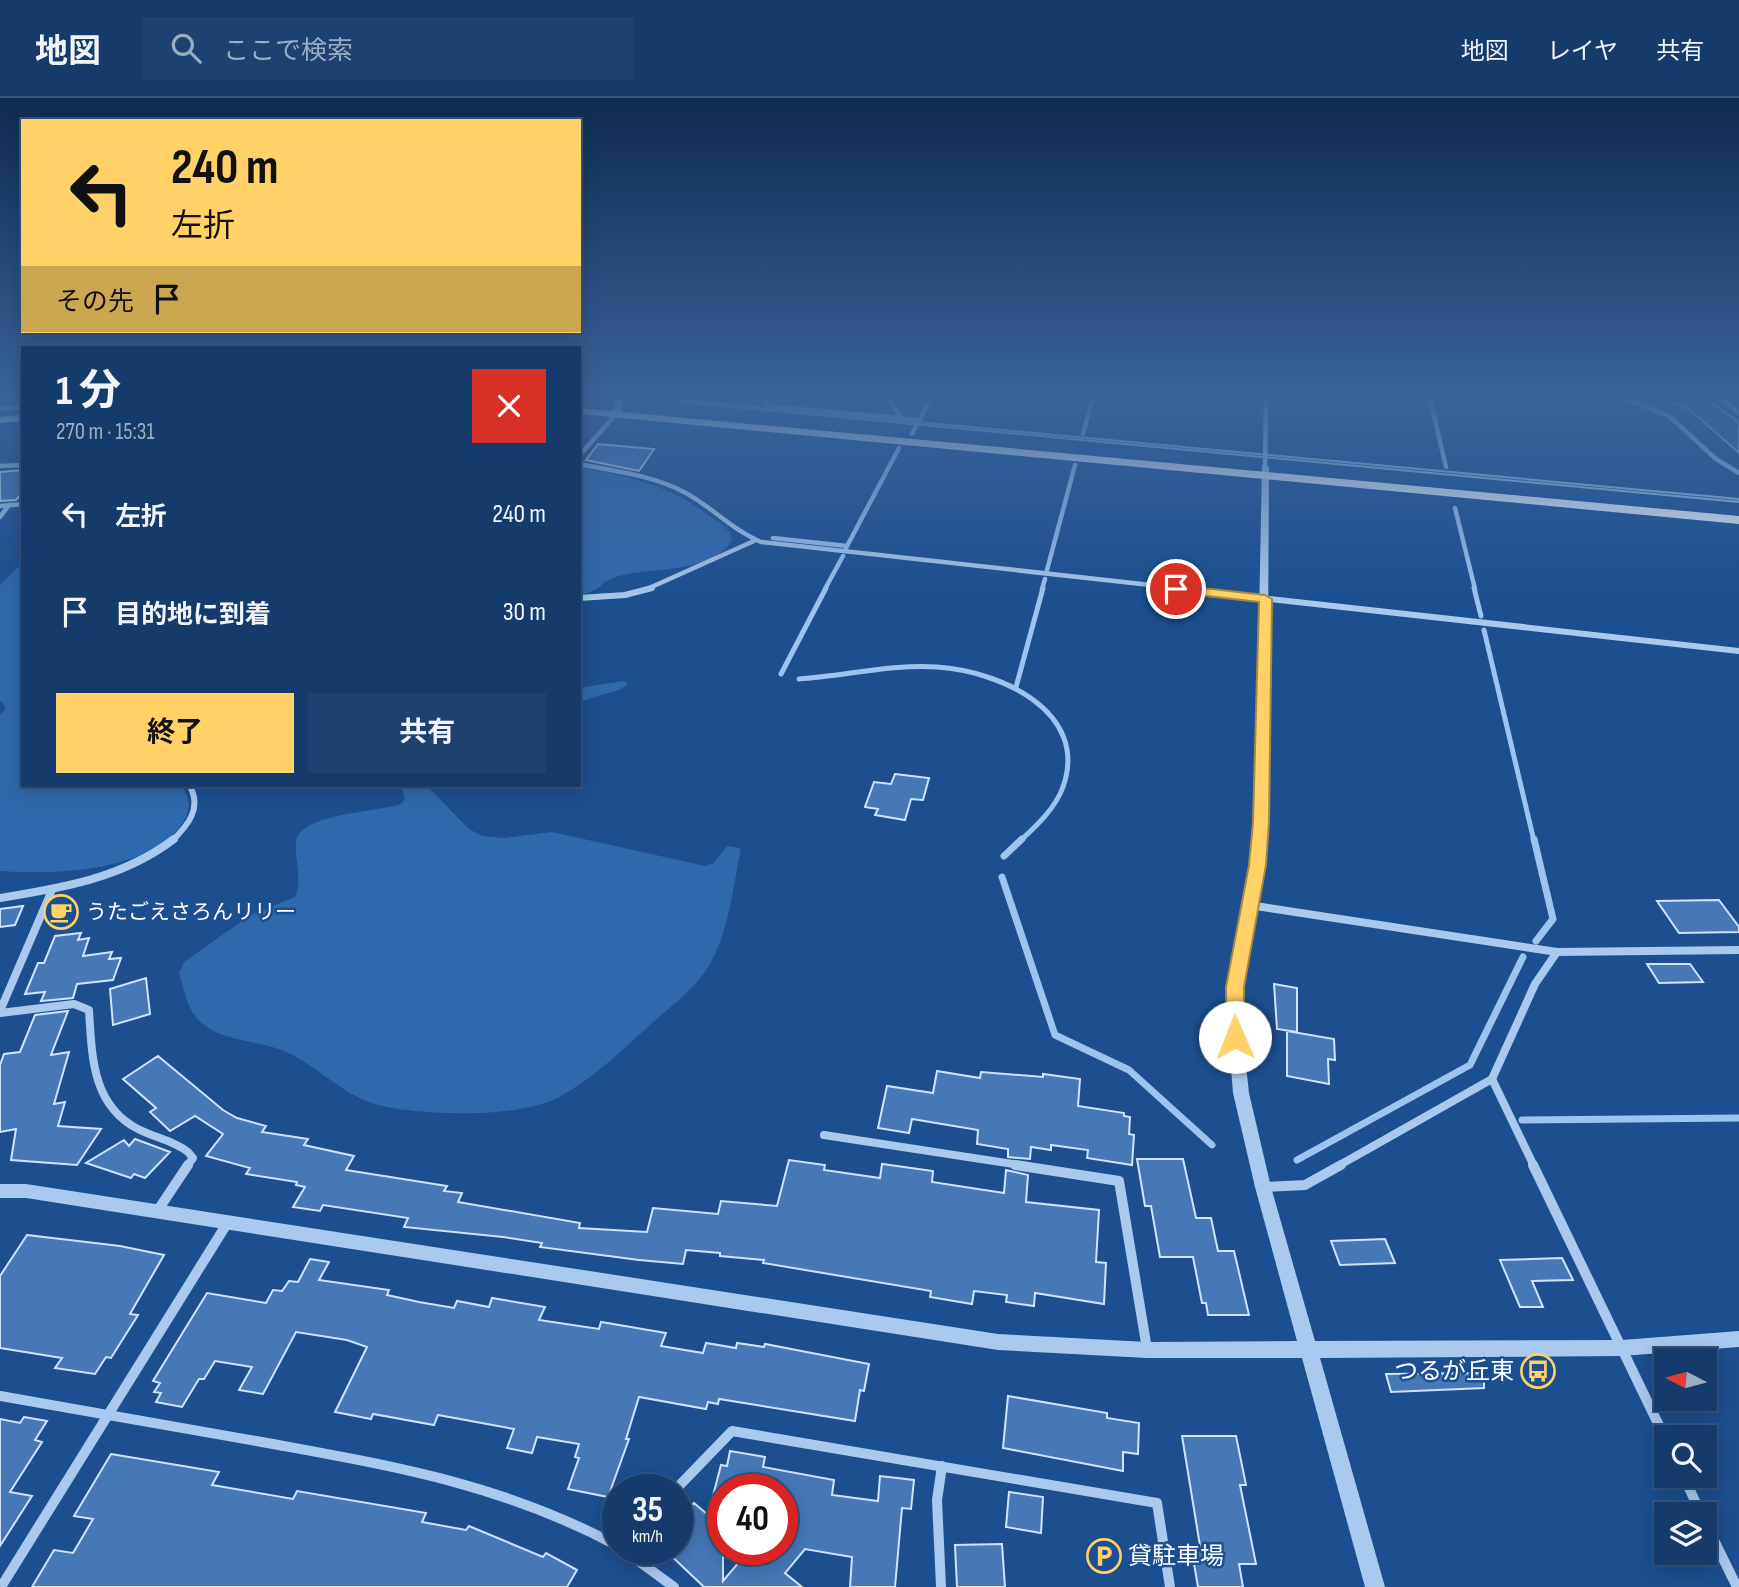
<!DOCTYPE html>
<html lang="ja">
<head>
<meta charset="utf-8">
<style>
	:root { --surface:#143b6b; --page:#1d4271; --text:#f1f3f6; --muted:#9dadc1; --line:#33557e; --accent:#ffd166 }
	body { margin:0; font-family:"Sofia Sans Condensed","Noto Sans JP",sans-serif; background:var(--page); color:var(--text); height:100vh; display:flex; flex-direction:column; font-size:26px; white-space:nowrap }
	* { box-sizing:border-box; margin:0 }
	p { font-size:23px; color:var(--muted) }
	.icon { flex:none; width:38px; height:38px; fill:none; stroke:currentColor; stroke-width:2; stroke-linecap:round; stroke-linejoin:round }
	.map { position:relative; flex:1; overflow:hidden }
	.side { position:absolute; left:21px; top:248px; width:560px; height:441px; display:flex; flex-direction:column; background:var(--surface); border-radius:0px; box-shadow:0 4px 18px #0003,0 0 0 2px var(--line) }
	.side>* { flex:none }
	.guide { position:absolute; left:21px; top:21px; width:560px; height:214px; border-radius:0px; box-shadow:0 4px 18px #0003,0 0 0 2px var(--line); background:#ffd166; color:#111; overflow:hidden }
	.needle { width:46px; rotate:276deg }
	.buttons { position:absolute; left:1654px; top:1250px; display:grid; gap:14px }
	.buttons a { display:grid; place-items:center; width:63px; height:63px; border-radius:0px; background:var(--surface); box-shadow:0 4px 18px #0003,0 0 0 2px var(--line); font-size:35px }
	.speed { position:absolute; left:602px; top:1376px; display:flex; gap:14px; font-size:35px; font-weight:700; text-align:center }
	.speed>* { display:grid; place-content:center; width:91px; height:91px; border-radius:50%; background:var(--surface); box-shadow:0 4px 18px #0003,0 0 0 2px var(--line); line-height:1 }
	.speed small { font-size:18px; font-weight:400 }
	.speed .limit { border:10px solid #d22; background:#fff; color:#111 }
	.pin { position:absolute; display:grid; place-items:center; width:60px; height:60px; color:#fff; margin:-30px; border:4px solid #fff; border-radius:50%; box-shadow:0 2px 7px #0007 }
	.me { position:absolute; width:77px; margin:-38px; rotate:359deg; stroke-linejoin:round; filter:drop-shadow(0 0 5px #0008) }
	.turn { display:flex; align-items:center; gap:24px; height:147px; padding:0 35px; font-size:32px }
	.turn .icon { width:91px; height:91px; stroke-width:2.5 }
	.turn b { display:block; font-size:49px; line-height:60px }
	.then { display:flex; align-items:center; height:66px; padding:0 35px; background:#0003; gap:14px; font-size:26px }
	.round { display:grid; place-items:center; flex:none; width:74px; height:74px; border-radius:0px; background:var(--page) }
	.overview { display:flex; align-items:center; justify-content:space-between; height:119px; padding:0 35px }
	h1 { font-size:42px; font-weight:700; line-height:52px }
	.primary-button { display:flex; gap:14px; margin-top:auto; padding:14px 35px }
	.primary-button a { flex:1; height:80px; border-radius:0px; background:var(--accent); color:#111; font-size:28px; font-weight:700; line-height:80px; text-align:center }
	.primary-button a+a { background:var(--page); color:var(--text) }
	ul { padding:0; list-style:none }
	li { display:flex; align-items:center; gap:21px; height:98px; padding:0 35px }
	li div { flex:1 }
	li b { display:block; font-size:26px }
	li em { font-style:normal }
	header { display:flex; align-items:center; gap:42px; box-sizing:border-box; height:98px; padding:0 35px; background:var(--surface); border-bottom:2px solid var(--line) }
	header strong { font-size:33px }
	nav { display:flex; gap:38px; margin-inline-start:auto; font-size:24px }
	.search { width:490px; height:63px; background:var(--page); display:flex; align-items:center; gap:18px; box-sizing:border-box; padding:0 24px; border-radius:0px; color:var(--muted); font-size:26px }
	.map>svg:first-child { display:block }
	.green { fill:#2e69ad }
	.water { fill:#3c6290; stroke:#9cc4f0; stroke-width:2 }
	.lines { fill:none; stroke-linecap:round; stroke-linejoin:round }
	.stream-far2 { stroke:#9cc4f0; stroke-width:4.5 }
	.stream-far1 { stroke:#9cc4f0; stroke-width:5 }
	.stream { stroke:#9cc4f0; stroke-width:7 }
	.building { fill:#4478b7; stroke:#cfe3fa; stroke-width:2; fill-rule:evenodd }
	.minor-far3 { stroke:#a9c9ee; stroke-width:4.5 }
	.minor-far2 { stroke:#a9c9ee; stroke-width:6 }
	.minor-far1 { stroke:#a9c9ee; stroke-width:8 }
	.minor { stroke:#a9c9ee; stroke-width:10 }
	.tertiary { fill:#a9c9ee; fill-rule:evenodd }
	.primary { fill:#f0f6ff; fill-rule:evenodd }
	.route { fill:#ffd166; stroke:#a68842; stroke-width:2 }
	.labels { text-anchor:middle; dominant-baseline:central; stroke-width:5; stroke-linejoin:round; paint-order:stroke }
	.poi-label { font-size:21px; fill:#fff; stroke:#1b4f8f; text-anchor:start }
	.near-poi-label { font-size:24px; fill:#fff; stroke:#1b4f8f; text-anchor:end }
</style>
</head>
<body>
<header>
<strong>地図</strong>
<div class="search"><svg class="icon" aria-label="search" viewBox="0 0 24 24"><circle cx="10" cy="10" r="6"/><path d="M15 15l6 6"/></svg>ここで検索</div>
<nav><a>地図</a><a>レイヤ</a><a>共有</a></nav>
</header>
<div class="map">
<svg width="1739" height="1489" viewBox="0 0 1739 1489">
	<rect width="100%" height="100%" fill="#1b4f8f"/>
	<path class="green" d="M579 369C631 380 668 386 711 419 720 425 731 431 732 442 712 478 643 468 613 480 599 485 601 493 579 497Z
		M23 464V688H182C191 702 191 713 181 727 148 774 52 777 0 773V617L6 610 0 602V487Z
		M624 583 628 586 621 591 579 604V590Z
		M401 688H427L469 731 482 738 505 740 552 734 705 768 714 765 727 748 740 750V755C733 791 729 829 712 862 699 888 671 908 650 927 621 953 593 981 559 999 519 1021 418 1018 375 1006 341 996 317 967 284 953 256 941 211 944 193 915 186 904 183 888 179 875L184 864 249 818 295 799C303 782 294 762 296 744 299 715 379 714 401 706L405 701Z"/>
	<path class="water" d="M1654 296C1697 296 1705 297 1739 325V355L1690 312Z
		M681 302 1739 401V404L679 304Z"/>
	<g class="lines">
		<path class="stream-far2" d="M1429 296 1446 369
			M1619 298 1669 318 1716 361 1739 375
			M1083 336 1094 296
			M1455 410 1475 491
			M773 440 847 448
			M846 450 899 350
			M1047 472 1075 367
			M825 491 843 458
			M1042 491 1045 481"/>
		<path class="stream-far1" d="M1474 490 1481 518
			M1484 532 1534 743
			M781 576 826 490
			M799 581C845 578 891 566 937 569 999 573 1090 613 1063 689 1055 711 1036 728 1020 743
			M1016 589 1043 490"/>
		<path class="stream" d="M1534 741 1553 821 1536 843
			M1004 758 1022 741
			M1002 779 1055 937 1129 972 1212 1047
			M1522 1022 1739 1020
			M1297 1062 1470 967 1523 859"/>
	</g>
	<path class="building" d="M598 346 654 351 639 373 586 362Z
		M23 372V394L16 402 0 403V374Z
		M895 676 929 680 923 702 911 701 905 722 875 717 878 711 865 709 874 684 891 686Z
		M1719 802 1739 829V834L1679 835 1657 803Z
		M23 808 15 827 0 829V811Z
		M81 835 78 842 89 840 83 858 112 854 109 861 121 860 113 882 77 886 73 900 41 903 45 894 25 896 38 865H44L55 838Z
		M1647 866H1690L1703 884 1659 885Z
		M146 880 150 916 113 927 110 891Z
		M1274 886 1297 890V934L1277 931Z
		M68 913 51 957 69 954 54 1006 65 1004 58 1028 101 1031 77 1067 11 1062 16 1031 0 1034V967L4 956 20 954 35 917Z
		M1287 933 1334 941 1335 962 1328 961 1329 986 1287 978Z
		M158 958 223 1012 237 1020 266 1028 262 1034 308 1041 304 1047 354 1058 346 1072 447 1088 444 1093 462 1095 458 1104 580 1125 579 1130 647 1134 653 1110 718 1116 721 1103 777 1108 789 1062 825 1067 824 1072 880 1080 882 1066 933 1073 932 1084 1004 1095 1006 1072 1028 1077 1026 1104 1099 1112 1096 1164 1106 1165 1104 1206 1035 1195 1034 1208 1006 1204 1007 1197 974 1193 972 1206 930 1199 931 1193 763 1165 764 1162 720 1158V1155L686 1152 683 1166 639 1162 540 1149 542 1145 503 1139 404 1129 408 1120 323 1107 320 1113 293 1109 305 1089 296 1087 297 1084 246 1076 250 1070 206 1058 223 1036 195 1018 170 1033 150 1014 156 1010 123 981Z
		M937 973 980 980 981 974 1043 979V976L1080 981 1078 1008 1124 1015V1018L1130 1019 1129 1036 1134 1037 1132 1067 1087 1060 1088 1052 1051 1047V1052L1031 1049 1030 1061 1008 1059V1051L977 1046 978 1032 912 1021 909 1035 878 1030 887 988 933 995Z
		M135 1041 170 1054 145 1080 134 1076 131 1080 86 1065 124 1042 129 1048Z
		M1137 1061H1183L1196 1120H1211L1218 1153H1234L1249 1217H1208L1206 1205H1202L1193 1159H1160L1151 1108H1145Z
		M27 1137 120 1148 164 1157 130 1216 138 1217 111 1260 106 1259 95 1276 55 1270 62 1260 0 1250V1178Z
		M1385 1141 1395 1165 1340 1167 1331 1143Z
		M1562 1160 1573 1182 1532 1183 1543 1209H1520L1500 1162Z
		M310 1161 329 1164 319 1182 389 1192 387 1197 419 1204 454 1210 457 1203 489 1209 492 1200 545 1209 539 1222 599 1231 601 1224 666 1235 661 1248 703 1255 706 1245 736 1250 737 1245 764 1249 765 1246 869 1266 864 1293 860 1292 855 1323 719 1301 718 1306 708 1304 706 1311 639 1299 626 1341H629L608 1399 568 1391 579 1360 575 1359 579 1346 537 1339 532 1355 507 1350 514 1331 438 1317 434 1327 373 1316 371 1321 335 1314 367 1249 347 1242 296 1234 263 1296 239 1292 252 1269 215 1263 204 1281H199L182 1309 156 1304 161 1295 154 1294 160 1285 153 1283 207 1195 266 1205 273 1192 282 1193 289 1183 298 1184Z
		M1484 1275V1290L1391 1294 1386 1276Z
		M1008 1298 1107 1315V1320L1139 1325 1138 1356 1123 1354V1373L1003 1350Z
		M24 1319 47 1323 35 1342 42 1344 10 1394 32 1398 0 1448V1321L20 1325Z
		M1182 1338H1236L1246 1387H1240L1256 1466H1239L1243 1489H1198L1192 1454H1201Z
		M730 1353 765 1359 763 1369 834 1382 832 1397 878 1403 880 1378 914 1382 911 1411 902 1410 895 1489H850L852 1459 805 1451 785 1475 802 1489H704L664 1451H677V1423L694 1405 708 1417 721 1367 727 1368ZM723 1391H782V1451H750L723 1483Z
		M111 1356 219 1374 212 1387 293 1401 297 1393 426 1415 422 1424 466 1432 469 1428 543 1459 546 1455 577 1472 567 1489H32L54 1452 73 1455 93 1421 74 1418Z
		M1009 1394 1043 1399 1041 1435 1006 1429Z
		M1002 1446 1005 1489H957L955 1447Z"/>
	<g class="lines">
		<path class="minor-far3" d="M761 296 768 308 920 322
			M884 296 899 316 897 320
			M1717 296 1739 315
			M0 310 23 309
			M912 336 933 296
			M579 358 616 316
			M579 366C614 373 652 377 684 394 711 408 732 432 761 444L1187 491
			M0 368 23 367
			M1265 369 1266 296
			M0 408 23 406
			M0 419 9 407
			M647 491 754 443"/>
		<path class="minor-far2" d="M1171 490 1739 553
			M579 500 625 497 652 490
			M172 743C188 727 202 711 190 688"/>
		<path class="minor-far1" d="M0 800C62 790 123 780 174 741
			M1249 807 1557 854 1739 852
			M0 913 52 792
			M0 915 74 906 89 912C92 959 92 1007 138 1031 155 1040 173 1042 188 1054L193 1060 187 1068
			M1492 981 1534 1068
			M824 1037 1026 1068
			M1338 1068 1492 981 1535 886 1557 854"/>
		<path class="minor" d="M1015 1067 1119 1083 1147 1251
			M1533 1067 1666 1342
			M1264 1089 1305 1087 1341 1067
			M158 1112 188 1067
			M0 1298C91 1314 182 1330 273 1346 398 1369 504 1387 618 1448
			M1683 1377 1701 1416
			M676 1391 732 1333 1157 1405 1170 1489
			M1704 1422 1737 1489
			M622 1451 674 1489
			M1 1489 228 1124
			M941 1489 937 1402 942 1368"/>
		<path class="tertiary" d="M618 296H626L620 316 616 318 612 316Z
			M1262 367 1269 369 1267 724 1263 767 1242 889 1241 922 1249 995 1271 1089 1315 1243 1622 1242 1739 1233V1249L1622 1258 1320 1260 1385 1489H1365L1302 1260H1147L998 1252 26 1100H0V1086H26L998 1236 1147 1244 1297 1243 1255 1089 1233 995 1227 922 1228 889 1251 767 1255 724Z"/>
		<path class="primary" d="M579 310 1739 418V426L579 316Z
			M23 317V323L0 325V319Z"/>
	</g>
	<linearGradient id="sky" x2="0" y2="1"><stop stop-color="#0f2b4f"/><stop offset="0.59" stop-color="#39639b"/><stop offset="1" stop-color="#39639b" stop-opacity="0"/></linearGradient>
	<rect width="1739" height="505" fill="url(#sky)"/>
	<path class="route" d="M1176 487 1265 497 1272 501 1269 724 1266 767 1244 889V939L1235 946 1226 939V889L1249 767 1253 724 1259 504 1171 494V488Z"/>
	<defs>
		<g id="cafe-ring" transform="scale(1.75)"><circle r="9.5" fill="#1b4f8f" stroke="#ffd166" stroke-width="1.5"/><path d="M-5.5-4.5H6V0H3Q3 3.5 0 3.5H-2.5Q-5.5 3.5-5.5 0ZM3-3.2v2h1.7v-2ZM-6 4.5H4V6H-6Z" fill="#ffd166"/></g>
		<g id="bus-ring" transform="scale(1.75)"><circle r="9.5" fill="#1b4f8f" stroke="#ffd166" stroke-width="1.5"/><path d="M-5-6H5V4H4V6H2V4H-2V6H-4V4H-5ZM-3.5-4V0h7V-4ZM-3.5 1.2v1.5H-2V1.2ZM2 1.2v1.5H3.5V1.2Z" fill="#ffd166"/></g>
		<g id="parking-ring" transform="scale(1.75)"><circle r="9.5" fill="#1b4f8f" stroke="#ffd166" stroke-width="1.5"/><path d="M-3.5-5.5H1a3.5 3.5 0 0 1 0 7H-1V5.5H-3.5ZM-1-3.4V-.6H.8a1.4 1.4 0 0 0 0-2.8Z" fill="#ffd166"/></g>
	</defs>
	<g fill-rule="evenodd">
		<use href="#cafe-ring" x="61" y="814"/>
		<use href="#bus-ring" x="1538" y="1273"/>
		<use href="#parking-ring" x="1104" y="1458"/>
	</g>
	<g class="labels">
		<g class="poi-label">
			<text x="86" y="814">うたごえさろんリリー</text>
		</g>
		<g class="near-poi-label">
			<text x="1514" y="1273">つるが丘東</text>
			<text x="1128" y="1458" text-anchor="start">貸駐車場</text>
		</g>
	</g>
</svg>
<div class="buttons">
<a><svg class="needle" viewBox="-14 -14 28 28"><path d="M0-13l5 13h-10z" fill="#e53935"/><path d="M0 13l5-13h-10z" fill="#9dadc1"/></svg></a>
<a><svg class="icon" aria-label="search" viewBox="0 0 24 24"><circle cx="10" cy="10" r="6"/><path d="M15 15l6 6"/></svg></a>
<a><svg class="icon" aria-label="layers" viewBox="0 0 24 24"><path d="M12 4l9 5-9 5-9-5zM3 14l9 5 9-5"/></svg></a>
</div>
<div class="speed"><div>35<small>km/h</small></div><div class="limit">40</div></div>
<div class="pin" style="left:1176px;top:491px;background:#d93025"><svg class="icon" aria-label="arrive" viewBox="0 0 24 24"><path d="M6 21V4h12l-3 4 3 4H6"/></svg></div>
<svg class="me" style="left:1235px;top:939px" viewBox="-20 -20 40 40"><circle r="19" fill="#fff"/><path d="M0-13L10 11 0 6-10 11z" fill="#ffd166"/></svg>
<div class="guide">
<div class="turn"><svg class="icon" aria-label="left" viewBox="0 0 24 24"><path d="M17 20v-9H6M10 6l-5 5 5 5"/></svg><div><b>240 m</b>左折</div></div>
<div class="then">その先<svg class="icon" aria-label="arrive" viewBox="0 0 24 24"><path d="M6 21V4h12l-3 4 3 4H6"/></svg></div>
</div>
<section class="side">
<div class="overview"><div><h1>1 分</h1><p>270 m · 15:31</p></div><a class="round" style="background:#d93025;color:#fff"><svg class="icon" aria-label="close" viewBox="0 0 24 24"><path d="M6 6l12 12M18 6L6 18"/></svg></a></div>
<ul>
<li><svg class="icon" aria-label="left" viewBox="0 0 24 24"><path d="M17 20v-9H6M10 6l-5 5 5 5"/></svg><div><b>左折</b></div><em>240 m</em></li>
<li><svg class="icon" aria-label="arrive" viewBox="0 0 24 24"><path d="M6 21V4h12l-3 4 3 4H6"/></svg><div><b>目的地に到着</b></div><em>30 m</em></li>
</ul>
<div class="primary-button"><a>終了</a><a>共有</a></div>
</section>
</div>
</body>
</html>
